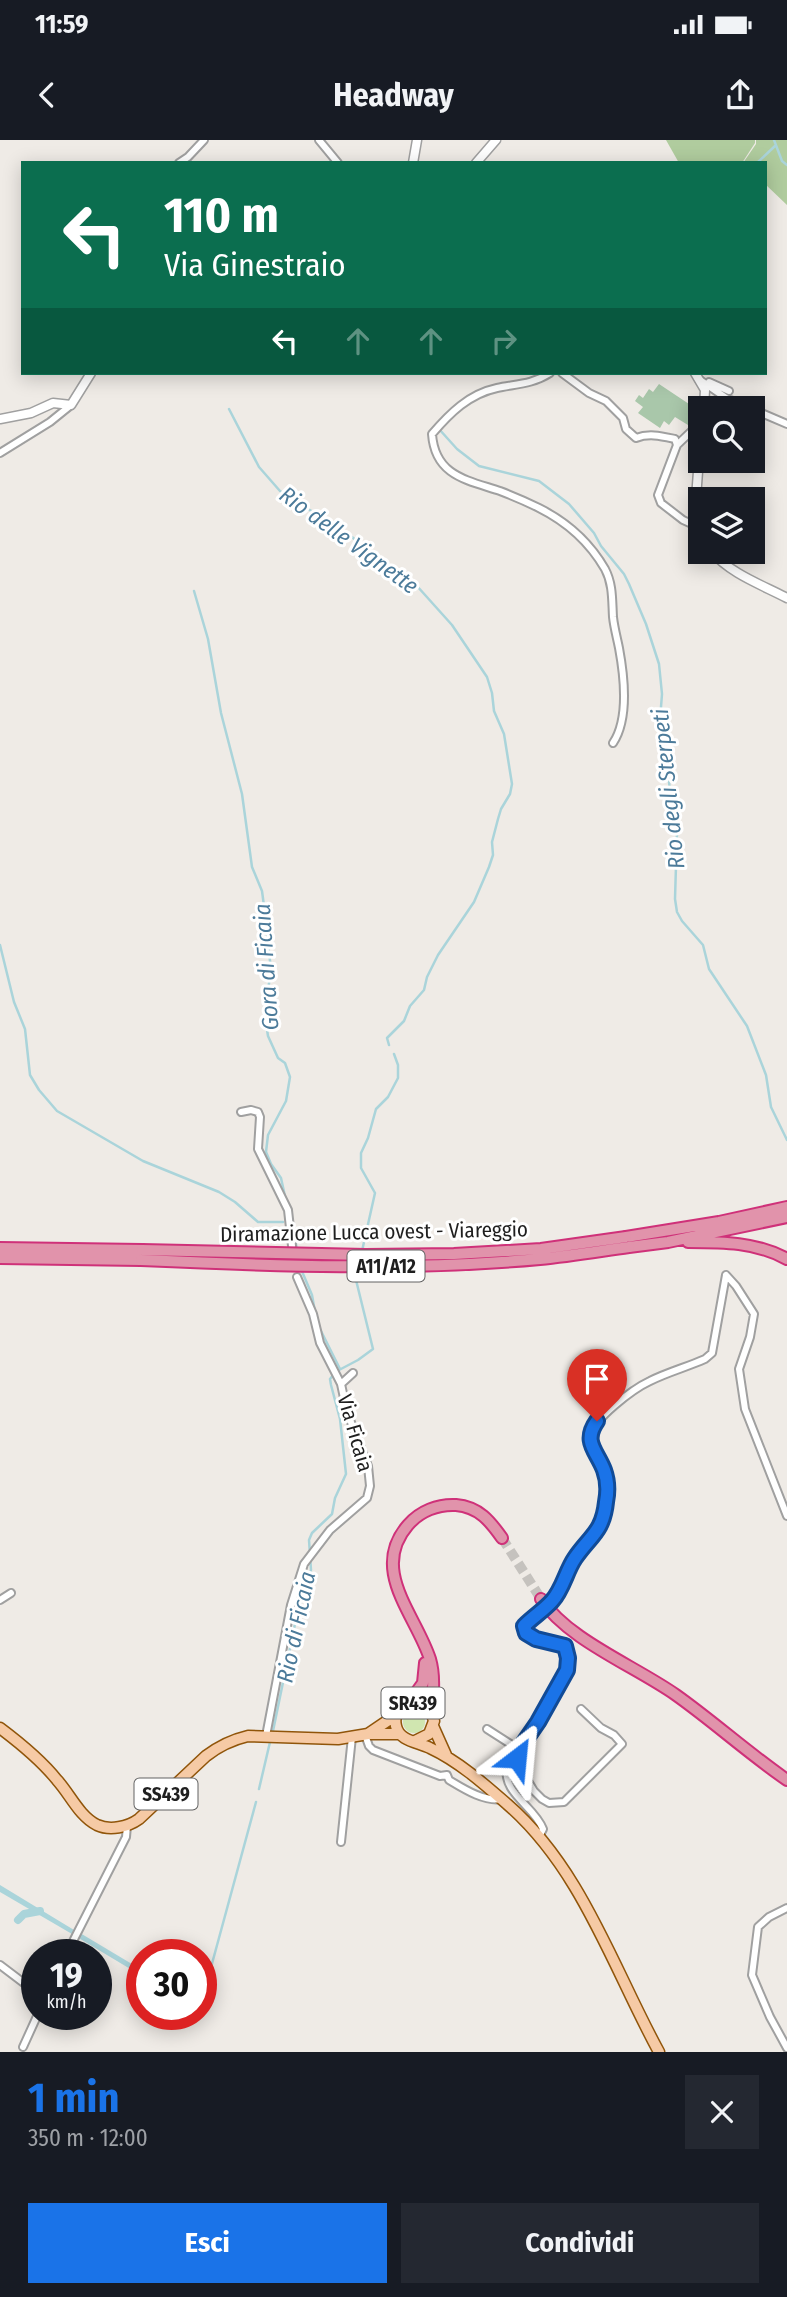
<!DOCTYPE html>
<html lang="it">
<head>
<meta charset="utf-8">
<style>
	:root { --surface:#171b24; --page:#242831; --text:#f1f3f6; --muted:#9ea1a6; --accent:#1a73e8 }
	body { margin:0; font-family:"Fira Sans Condensed",sans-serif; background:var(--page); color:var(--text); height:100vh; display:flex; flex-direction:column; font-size:26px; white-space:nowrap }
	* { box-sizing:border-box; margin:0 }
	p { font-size:23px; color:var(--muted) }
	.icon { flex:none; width:38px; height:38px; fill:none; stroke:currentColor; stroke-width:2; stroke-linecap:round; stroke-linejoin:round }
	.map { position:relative; height:1912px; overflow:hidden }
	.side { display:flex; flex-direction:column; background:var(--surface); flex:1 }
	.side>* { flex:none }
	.banner { position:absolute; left:21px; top:21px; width:746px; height:214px; border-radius:0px; box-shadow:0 4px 18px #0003; background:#0b6e4f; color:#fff; overflow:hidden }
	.fabs { position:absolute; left:688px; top:256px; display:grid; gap:14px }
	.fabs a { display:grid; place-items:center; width:77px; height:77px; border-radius:0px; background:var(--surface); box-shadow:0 4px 18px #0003; font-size:35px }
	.speed { position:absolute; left:21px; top:1799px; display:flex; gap:14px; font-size:35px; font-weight:700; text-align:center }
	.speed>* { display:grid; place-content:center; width:91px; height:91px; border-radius:50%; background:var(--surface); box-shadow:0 4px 18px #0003; line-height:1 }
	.speed small { font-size:18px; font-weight:400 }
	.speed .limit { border:10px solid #d22; background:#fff; color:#111 }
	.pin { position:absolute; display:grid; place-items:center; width:60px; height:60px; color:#fff; margin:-72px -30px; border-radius:50% 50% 50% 0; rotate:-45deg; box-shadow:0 0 7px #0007 }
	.pin .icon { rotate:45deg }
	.me { position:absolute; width:77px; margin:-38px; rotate:29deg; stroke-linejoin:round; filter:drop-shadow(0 0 5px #0008) }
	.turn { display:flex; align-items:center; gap:24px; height:147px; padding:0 28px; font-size:32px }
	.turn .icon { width:91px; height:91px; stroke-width:2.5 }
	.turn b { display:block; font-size:49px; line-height:60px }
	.lanes { display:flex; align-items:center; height:66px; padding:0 28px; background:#0003; justify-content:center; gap:35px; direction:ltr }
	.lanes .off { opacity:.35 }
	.round { display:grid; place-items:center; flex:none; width:74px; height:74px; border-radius:0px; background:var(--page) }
	.headline { display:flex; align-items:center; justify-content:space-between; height:119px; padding:0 28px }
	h1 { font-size:42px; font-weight:700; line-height:52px; color:var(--accent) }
	.cta { display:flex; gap:14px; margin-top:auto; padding:14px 28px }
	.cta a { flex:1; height:80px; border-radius:0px; background:var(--accent); color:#fff; font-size:28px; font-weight:700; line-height:80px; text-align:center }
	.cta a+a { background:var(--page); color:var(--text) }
	.status { display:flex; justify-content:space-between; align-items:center; height:49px; padding:0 35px; background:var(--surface); direction:ltr }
	.status svg { height:19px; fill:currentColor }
	header { display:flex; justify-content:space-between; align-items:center; height:91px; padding:0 28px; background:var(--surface); font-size:32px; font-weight:700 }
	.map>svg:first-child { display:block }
	.grass { fill:#d0e6b0 }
	.forest { fill:#b0cc9e }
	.cemetery { fill:#a9c7aa }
	.water { fill:#aad4da }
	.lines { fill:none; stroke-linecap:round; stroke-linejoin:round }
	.stream { stroke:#aad4da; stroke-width:2.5 }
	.canal { stroke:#aad4da; stroke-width:8 }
	.motorway-tunnel { stroke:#c5c2be; stroke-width:10; stroke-dasharray:10 5; stroke-linecap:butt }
	.minor-casing { stroke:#a0a0a0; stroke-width:10 }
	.tertiary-casing { stroke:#a0a0a0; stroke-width:11 }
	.primary-casing { stroke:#90550a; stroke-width:13 }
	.motorway-casing { stroke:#cf3179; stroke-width:14 }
	.minor { stroke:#fff; stroke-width:6 }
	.tertiary { stroke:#fff; stroke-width:8 }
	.primary { stroke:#f6caa5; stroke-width:10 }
	.motorway { stroke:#e193ab; stroke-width:10 }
	.minor-bridge-casing { stroke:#a0a0a0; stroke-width:10; stroke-linecap:butt }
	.motorway-bridge-casing { stroke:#cf3179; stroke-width:14; stroke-linecap:butt }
	.minor-bridge { stroke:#fff; stroke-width:6 }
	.motorway-bridge { stroke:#e193ab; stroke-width:10 }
	.route-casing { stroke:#114b97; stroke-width:18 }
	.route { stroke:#1a73e8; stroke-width:12 }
	.labels { text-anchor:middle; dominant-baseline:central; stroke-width:6; stroke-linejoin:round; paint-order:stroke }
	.shield { fill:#fff; stroke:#626262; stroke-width:2 }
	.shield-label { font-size:19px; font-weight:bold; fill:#1f1f1f }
	.street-label { font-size:21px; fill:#1f1f1f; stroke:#fff }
	.water-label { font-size:23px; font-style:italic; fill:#4c7b9a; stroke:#fff }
</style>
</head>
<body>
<div class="status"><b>11:59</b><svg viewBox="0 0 49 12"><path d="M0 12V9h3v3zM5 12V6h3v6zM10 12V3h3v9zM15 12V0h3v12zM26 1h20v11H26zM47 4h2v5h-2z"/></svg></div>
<header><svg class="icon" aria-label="back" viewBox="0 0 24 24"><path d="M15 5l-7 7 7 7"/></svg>Headway<svg class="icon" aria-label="share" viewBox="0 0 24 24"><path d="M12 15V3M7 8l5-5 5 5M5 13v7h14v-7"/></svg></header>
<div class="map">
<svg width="787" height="1912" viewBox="0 0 787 1912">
	<rect width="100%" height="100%" fill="#efebe6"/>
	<path class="grass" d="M403 1582a11 11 0 1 1 22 0a11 11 0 1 1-22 0Z"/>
	<path class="forest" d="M666 0H755V3L742 23H679Z
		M756 0H787V65L765 44V23H743L756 4Z"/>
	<path class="cemetery" d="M659 244 698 270 688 285 675 277 669 285 664 281 660 288 638 273 643 267 635 261 639 255 643 258 649 249 653 252Z"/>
	<path class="water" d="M0 1745 74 1790 72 1794 0 1752Z
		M80 1793 142 1830V1836L77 1797Z"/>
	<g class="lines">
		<path class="stream" d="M774 0 782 21 787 25
			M757 23 775 6
			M229 269 259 327 280 351 352 397 392 431 417 446 452 485 487 537 492 553 494 571 504 594 512 644 510 654 501 669 498 679 492 702 493 715 489 727 474 762 438 815 427 837 424 850 410 866 404 881 387 898 389 905
			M439 289 457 309 479 326 539 341 569 364 594 393 601 406 624 434 629 444 646 484 659 524 662 554 659 593 667 617 670 653 677 692 675 759 677 772 682 781 703 805 709 829 747 886 766 935 771 967 787 1000
			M194 451 208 499 221 573 242 654 252 727 262 751 264 766 271 830 265 870 266 883 268 896 278 918 285 923 290 937 286 961 268 995 266 1012 271 1024 281 1038 286 1061
			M0 805 14 862 25 889 30 935 39 950 57 971 143 1021 219 1052 235 1062 258 1082H283
			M294 1095 297 1109
			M362 1111 375 1053 361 1028V1013L368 998 376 969 388 957 398 938V925L394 914
			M301 1129 312 1155 315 1172
			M320 1189 340 1229
			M339 1230 358 1220 373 1209 356 1140 359 1128
			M273 1591 296 1479 311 1430 309 1400 312 1393 332 1374 335 1358 346 1334 340 1279 331 1245 330 1239 334 1234
			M259 1649 270 1602
			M201 1864 256 1662"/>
		<path class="canal" d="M18 1780 24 1774 40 1771"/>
		<path class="motorway-tunnel" d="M502 1398 541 1459"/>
		<g class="minor-casing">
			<path id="minor" d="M319 0 338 23
				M179 23 188 17 204 0
				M550 233C533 244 516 244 497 248 469 254 450 273 432 294 435 336 467 340 500 351 513 356 527 362 539 368 567 382 590 403 605 429 613 444 612 460 613 477 614 487 617 498 619 508 624 535 629 579 613 603
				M562 233 589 253 606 261 623 278 626 289 636 298C649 293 661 296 675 299L677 305
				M700 240 726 258 749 268
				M709 242 729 251
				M752 269 787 284
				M0 313 50 282 71 265
				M694 385 683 380 661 363 658 355 677 305 700 283
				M241 972 251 970 258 972 260 977 258 1009 288 1070 292 1106
				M726 1135 736 1146 754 1174 750 1197 739 1229 745 1269 787 1376
				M341 1244 353 1233
				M0 1460 11 1453
				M553 1460C561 1446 566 1431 576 1418 590 1396 602 1393 606 1363 608 1351 608 1338 602 1327 597 1317 591 1309 591 1298 590 1280 635 1248 650 1241 668 1232 687 1227 705 1219L712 1213 726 1135
				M487 1589 512 1605 523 1633 534 1651 542 1659 549 1663 564 1662 622 1604 614 1595 601 1588 581 1569
				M365 1595 369 1606 373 1610 440 1636 447 1635 449 1640C464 1649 484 1662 502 1659
				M266 1596 291 1465 304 1424 330 1390 367 1358 370 1346 368 1326 347 1272 341 1244 320 1203 313 1174 297 1137
				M539 1697 543 1689C534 1666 502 1653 507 1627L538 1582 567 1530 568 1518 565 1506C551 1501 529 1503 524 1486L539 1472
				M341 1702 352 1597
				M787 1768 769 1777 758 1787 752 1835 770 1877 787 1908
				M66 1815 126 1697 127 1686
				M0 1825 37 1853
				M23 1907 38 1874"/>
		</g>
		<g class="tertiary-casing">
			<path id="tertiary" d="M413 23 417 0
				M476 23 496 0
				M695 233 705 250 704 268
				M0 279 31 273 53 263 71 265 91 233
				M700 305 694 385 700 396
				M711 411C731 434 760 444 787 458"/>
		</g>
		<g class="primary-casing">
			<path id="primary" d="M433 1586 446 1615
				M0 1588C20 1603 41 1620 57 1640 70 1654 79 1676 97 1685 110 1691 128 1687 139 1679L206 1616C219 1606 231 1600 248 1596L338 1599 368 1594H399
				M368 1594 396 1575
				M415 1601 429 1594 434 1581C428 1552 390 1561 396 1586 399 1601 418 1602 430 1608 458 1621 483 1643 507 1664 582 1729 613 1828 659 1912"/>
		</g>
		<g class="motorway-casing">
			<path id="motorway" d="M626 1097 719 1082 787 1067
				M688 1102C723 1102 756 1102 787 1119
				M629 1107 668 1102 787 1077
				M0 1108 142 1110
				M0 1118 141 1120
				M541 1459C568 1500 635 1526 676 1555 714 1582 748 1613 787 1640
				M408 1564 423 1543 425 1523
				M431 1572C433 1554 435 1536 430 1519 416 1475 369 1430 408 1385 420 1371 438 1364 456 1365 479 1367 490 1381 502 1398"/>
		</g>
		<use href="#minor" class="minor"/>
		<use href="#tertiary" class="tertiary"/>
		<use href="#primary" class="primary"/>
		<use href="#motorway" class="motorway"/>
		<g class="minor-bridge-casing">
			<path id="minor-bridge" d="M539 1472 553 1460"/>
		</g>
		<g class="motorway-bridge-casing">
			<path id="motorway-bridge" d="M142 1110 366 1115 454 1114 541 1109 626 1097
				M141 1120C274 1126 408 1131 540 1119 570 1116 600 1111 629 1107"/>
		</g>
		<use href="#minor-bridge" class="minor-bridge"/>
		<use href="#motorway-bridge" class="motorway-bridge"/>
	</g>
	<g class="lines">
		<g class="route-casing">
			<path id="route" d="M517 1618 516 1614 538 1582 567 1530 568 1518 565 1506 536 1499 526 1493 524 1486C533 1477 544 1470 552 1461 563 1449 566 1431 575 1418 590 1396 603 1392 606 1362 608 1352 608 1341 604 1330 597 1311 582 1302 597 1281"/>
		</g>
		<use href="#route" class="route"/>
	</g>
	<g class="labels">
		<g class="shield">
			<rect x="347.5" y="1110.5" width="77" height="31" rx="5"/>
			<rect x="381.5" y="1547.5" width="63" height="31" rx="5"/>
			<rect x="134.5" y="1638.5" width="63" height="31" rx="5"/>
		</g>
		<g class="shield-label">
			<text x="386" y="1126">A11/A12</text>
			<text x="413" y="1563">SR439</text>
			<text x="166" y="1654">SS439</text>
		</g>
		<g class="street-label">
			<text transform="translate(374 1092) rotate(-1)">Diramazione Lucca ovest - Viareggio</text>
			<text transform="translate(355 1293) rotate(74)">Via Ficaia</text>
		</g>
		<g class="water-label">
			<text transform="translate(349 400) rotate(36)">Rio delle Vignette</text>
			<text transform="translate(668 649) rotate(-96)">Rio degli Sterpeti</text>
			<text transform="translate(266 827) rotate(-94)">Gora di Ficaia</text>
			<text transform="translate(296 1487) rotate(-78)">Rio di Ficaia</text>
		</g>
	</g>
</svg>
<div class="fabs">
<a><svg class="icon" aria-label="search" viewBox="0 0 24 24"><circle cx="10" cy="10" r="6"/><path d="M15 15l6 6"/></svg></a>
<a><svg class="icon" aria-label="layers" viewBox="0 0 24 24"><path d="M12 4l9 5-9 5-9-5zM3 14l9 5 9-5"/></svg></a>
</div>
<div class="speed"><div>19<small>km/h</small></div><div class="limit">30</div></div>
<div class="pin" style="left:597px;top:1281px;background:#d93025"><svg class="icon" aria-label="arrive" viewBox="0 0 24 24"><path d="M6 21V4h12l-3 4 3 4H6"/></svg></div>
<svg class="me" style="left:517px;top:1618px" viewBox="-20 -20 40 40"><path d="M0-17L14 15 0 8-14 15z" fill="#1a73e8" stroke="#fff" stroke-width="4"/></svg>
<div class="banner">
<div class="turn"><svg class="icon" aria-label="left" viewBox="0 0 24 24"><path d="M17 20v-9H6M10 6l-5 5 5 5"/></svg><div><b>110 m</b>Via Ginestraio</div></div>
<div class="lanes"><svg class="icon" aria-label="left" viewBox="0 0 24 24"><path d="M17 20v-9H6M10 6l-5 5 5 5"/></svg><svg class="icon off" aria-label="ahead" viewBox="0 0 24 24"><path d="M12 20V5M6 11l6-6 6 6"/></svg><svg class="icon off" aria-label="ahead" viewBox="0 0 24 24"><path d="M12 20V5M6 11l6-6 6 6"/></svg><svg class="icon off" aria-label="right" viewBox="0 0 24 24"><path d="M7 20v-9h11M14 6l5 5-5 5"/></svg></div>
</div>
</div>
<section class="side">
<div class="headline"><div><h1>1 min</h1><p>350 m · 12:00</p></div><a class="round"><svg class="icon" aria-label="close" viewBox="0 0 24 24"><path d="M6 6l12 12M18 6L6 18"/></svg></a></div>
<div class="cta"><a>Esci</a><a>Condividi</a></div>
</section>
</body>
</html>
